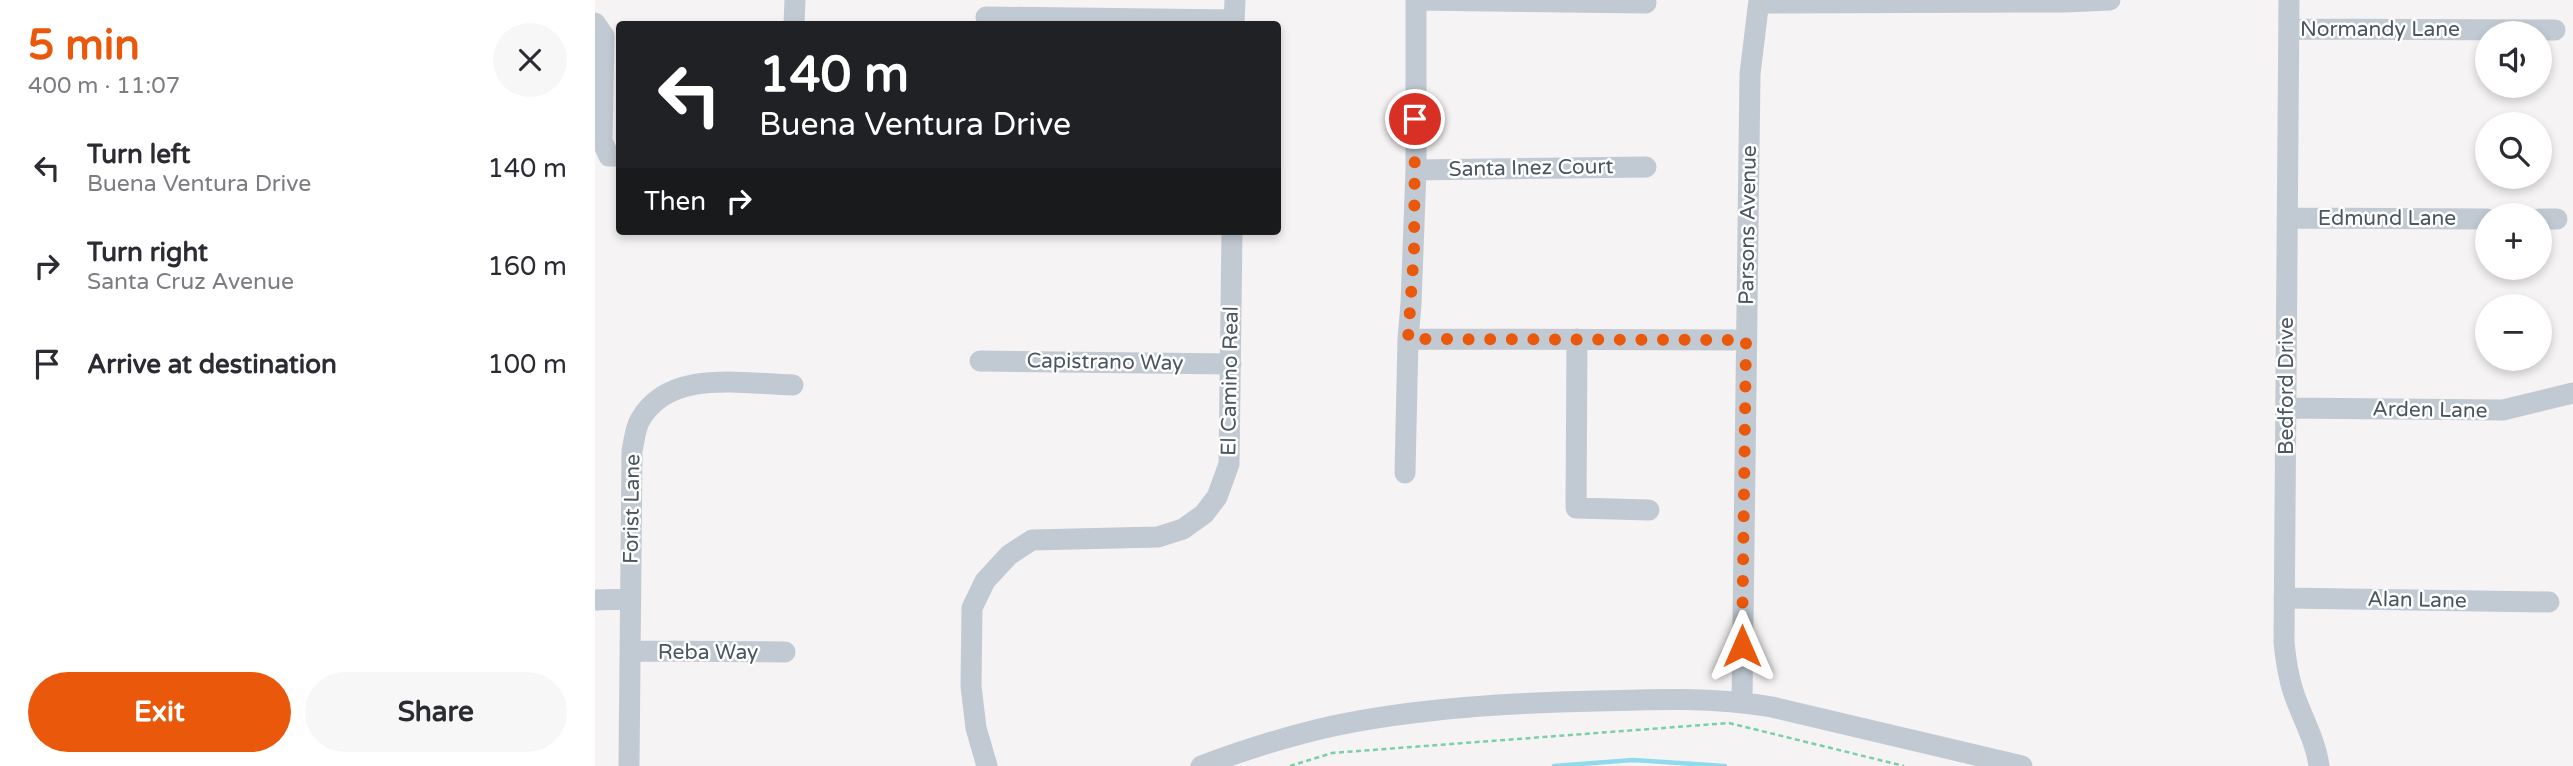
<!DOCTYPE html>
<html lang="en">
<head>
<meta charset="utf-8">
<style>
	:root { --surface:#fff; --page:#f7f7f7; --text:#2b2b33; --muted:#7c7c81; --accent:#ea580c }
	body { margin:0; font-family:"Varela Round",sans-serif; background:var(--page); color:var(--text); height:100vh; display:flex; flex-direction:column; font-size:26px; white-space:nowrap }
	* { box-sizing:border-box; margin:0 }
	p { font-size:23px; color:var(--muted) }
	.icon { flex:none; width:38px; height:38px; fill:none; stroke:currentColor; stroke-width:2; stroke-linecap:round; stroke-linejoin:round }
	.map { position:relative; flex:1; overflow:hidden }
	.sheet { display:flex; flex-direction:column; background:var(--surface); width:595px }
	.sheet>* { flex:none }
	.banner { position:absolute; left:21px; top:21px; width:665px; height:214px; border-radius:7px; box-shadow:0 4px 10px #0003; background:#202124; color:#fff; overflow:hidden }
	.tools { position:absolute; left:1880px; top:21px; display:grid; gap:14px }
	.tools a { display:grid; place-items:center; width:77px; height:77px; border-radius:50%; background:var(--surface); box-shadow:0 4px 10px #0003; font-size:35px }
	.pin { position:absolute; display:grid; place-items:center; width:60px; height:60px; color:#fff; margin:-30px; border:4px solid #fff; border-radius:50%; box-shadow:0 2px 7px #0007 }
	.me { position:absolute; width:77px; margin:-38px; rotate:0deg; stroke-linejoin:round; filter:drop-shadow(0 0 5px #0008) }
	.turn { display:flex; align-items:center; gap:24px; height:147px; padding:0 28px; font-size:32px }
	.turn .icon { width:91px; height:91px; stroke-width:2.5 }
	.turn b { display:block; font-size:49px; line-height:60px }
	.then { display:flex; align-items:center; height:66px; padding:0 28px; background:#0003; gap:14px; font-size:26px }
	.round { display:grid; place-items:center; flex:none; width:74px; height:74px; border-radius:37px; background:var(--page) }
	.head { display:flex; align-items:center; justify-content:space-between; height:119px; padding:0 28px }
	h1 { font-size:42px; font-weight:800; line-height:52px; color:var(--accent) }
	.cta { display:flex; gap:14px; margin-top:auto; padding:14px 28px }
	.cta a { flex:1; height:80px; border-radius:42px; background:var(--accent); color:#fff; font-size:28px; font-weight:800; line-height:80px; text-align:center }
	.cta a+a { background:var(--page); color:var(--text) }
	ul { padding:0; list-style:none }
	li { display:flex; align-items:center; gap:21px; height:98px; padding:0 28px }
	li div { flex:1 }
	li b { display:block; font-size:26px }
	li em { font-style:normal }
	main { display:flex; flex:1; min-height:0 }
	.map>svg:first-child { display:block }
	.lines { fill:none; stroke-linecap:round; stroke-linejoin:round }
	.stream { stroke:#90daee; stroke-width:4.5 }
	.path { stroke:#7ad0a6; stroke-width:2.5; stroke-dasharray:5 3.5; stroke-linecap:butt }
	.minor { stroke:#c1cad2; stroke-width:21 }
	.route { stroke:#ea580c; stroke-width:12; stroke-dasharray:0 21.6 }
	.labels { text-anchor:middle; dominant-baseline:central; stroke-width:5; stroke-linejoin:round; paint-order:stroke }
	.street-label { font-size:21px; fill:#4a5661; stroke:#fff }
</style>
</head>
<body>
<main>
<section class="sheet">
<div class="head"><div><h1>5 min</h1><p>400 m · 11:07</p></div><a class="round"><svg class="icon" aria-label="close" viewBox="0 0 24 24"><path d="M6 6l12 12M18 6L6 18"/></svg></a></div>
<ul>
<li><svg class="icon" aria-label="left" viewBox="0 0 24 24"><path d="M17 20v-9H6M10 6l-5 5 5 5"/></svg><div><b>Turn left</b><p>Buena Ventura Drive</p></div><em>140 m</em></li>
<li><svg class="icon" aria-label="right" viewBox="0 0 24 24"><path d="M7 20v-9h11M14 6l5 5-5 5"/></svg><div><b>Turn right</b><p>Santa Cruz Avenue</p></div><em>160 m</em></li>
<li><svg class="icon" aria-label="arrive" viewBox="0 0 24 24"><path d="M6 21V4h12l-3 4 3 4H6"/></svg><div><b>Arrive at destination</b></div><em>100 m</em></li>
</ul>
<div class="cta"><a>Exit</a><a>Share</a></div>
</section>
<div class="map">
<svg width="1978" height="766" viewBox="0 0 1978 766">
	<rect width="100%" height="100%" fill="#f5f3f3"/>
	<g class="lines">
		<path class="stream" d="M959 766 1038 760 1130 766"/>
		<path class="path" d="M695 766 737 753 1134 723 1309 766"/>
		<path class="minor" d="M821 0 1051 3
			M1694 0 1689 642C1691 663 1694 683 1702 702 1710 723 1721 743 1724 766
			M1164 3 1471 2 1515 0
			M391 17 639 20
			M0 23 9 36 7 141 14 156H24
			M199 24 200 0
			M639 24 640 0
			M1694 29 1960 30
			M821 170 1051 167
			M1692 218 1892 219
			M1944 219H1962
			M813 339 1151 340
			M982 339 981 508 1054 510
			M385 361 636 364
			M1691 408 1908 410 1978 393
			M810 473 813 339 816 304 821 170V0
			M1689 598 1954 602
			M0 600 35 599
			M37 651 190 652
			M1147 702 1155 74 1164 0
			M34 766 37 451C39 442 40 429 45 420 74 368 148 384 198 385
			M392 766 381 728 376 686 377 608 390 581 414 555 437 540 563 537 588 529 609 514 622 497 634 464 637 231
			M606 766C649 750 693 736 738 726 824 708 914 703 1002 701 1060 699 1119 697 1177 707L1427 766"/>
	</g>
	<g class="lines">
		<path class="route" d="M820 119 819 251 813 339 1151 340 1147 646"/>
	</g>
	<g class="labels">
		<g class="street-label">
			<text x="1785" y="29">Normandy Lane</text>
			<text transform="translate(936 168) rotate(-1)">Santa Inez Court</text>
			<text x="1792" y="218">Edmund Lane</text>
			<text transform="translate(1153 225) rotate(-89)">Parsons Avenue</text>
			<text transform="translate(510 362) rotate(1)">Capistrano Way</text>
			<text transform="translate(635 381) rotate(-89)">El Camino Real</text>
			<text transform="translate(1691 386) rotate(-90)">Bedford Drive</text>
			<text transform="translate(1835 410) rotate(1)">Arden Lane</text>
			<text transform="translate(37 509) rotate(-89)">Forist Lane</text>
			<text transform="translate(1822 600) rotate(1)">Alan Lane</text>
			<text x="113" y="652">Reba Way</text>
		</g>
	</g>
</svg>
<div class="tools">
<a><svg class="icon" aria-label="sound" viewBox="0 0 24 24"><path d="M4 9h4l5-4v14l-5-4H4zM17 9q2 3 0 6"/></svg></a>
<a><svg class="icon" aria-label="search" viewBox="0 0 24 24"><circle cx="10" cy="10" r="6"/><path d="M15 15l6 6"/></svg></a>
<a>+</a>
<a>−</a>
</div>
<div class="pin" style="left:820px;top:119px;background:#d93025"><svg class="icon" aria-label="arrive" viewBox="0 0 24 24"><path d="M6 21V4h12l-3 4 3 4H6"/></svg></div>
<svg class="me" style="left:1147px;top:646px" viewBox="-20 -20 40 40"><path d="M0-17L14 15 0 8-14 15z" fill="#ea580c" stroke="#fff" stroke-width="4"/></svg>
<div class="banner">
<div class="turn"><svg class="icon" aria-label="left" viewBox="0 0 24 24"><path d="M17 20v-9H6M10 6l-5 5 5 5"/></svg><div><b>140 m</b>Buena Ventura Drive</div></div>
<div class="then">Then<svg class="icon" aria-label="right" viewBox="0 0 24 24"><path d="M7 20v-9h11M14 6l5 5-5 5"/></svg></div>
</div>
</div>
</main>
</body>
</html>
